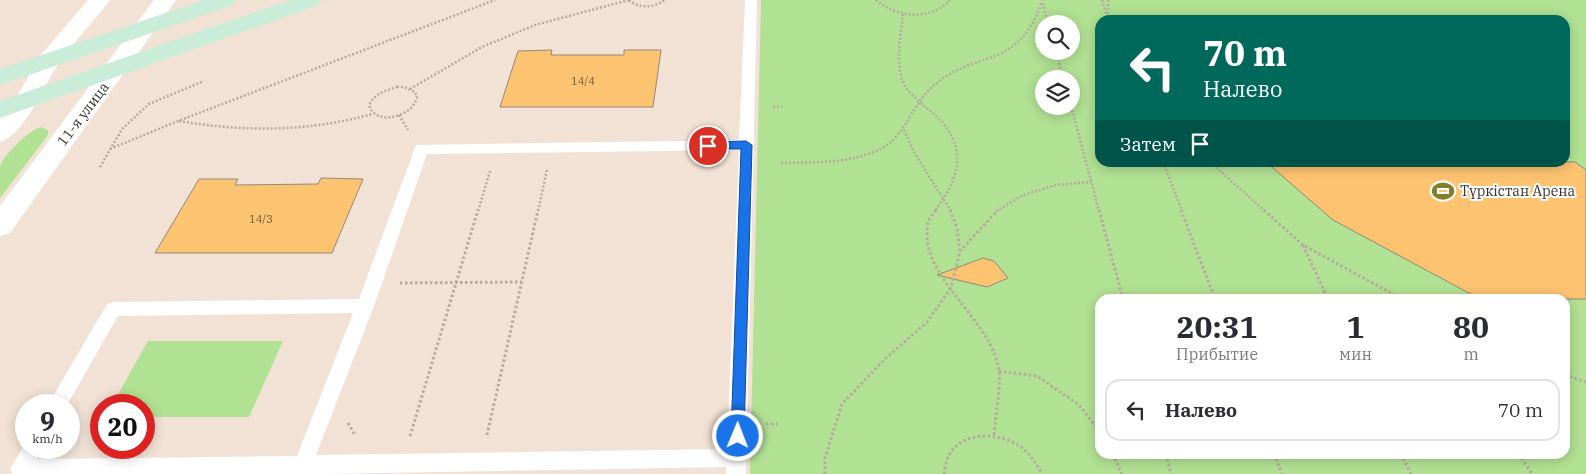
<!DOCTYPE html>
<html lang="ru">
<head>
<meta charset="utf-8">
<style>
	:root { --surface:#fff; --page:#f7f7f7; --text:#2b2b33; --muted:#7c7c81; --line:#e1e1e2 }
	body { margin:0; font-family:"IBM Plex Serif",serif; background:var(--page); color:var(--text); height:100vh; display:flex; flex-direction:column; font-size:19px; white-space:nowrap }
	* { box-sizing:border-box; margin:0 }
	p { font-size:16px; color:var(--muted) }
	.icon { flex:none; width:28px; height:28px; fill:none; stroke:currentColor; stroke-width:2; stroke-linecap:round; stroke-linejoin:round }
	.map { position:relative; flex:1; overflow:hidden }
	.panel { position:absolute; left:1095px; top:294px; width:475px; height:165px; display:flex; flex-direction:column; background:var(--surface); border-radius:15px; box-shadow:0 2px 12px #0003 }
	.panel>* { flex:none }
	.top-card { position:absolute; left:1095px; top:15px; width:475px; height:152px; border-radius:15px; box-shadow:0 2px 12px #0003; background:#00695c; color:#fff; overflow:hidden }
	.controls { position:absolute; left:1035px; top:15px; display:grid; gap:10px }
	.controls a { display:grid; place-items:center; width:45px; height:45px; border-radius:50%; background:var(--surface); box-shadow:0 2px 12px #0003; font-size:25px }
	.speed { position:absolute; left:15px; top:394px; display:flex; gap:10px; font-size:25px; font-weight:700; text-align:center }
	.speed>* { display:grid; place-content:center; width:65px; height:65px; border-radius:50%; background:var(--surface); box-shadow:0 2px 12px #0003; line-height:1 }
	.speed small { font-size:12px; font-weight:400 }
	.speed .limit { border:8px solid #d22; background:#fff; color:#111 }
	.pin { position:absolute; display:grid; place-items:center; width:42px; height:42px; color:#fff; margin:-21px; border:2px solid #fff; border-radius:50%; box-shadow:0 1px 5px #0007 }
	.me { position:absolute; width:55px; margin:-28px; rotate:1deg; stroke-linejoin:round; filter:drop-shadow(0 0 4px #0008) }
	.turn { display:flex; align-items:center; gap:18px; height:105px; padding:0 25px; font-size:22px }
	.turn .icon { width:65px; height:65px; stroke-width:2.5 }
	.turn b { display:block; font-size:35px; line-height:42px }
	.then { display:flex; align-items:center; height:48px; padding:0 25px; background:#0003; gap:10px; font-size:19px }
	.eta { display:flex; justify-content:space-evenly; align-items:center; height:85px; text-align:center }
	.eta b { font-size:30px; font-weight:700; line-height:35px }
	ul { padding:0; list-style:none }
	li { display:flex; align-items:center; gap:15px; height:62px; margin:0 10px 8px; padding:0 15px; border:2px solid var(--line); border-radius:15px }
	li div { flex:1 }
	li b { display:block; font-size:19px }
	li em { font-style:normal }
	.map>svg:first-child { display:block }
	.green { fill:#b1e193; fill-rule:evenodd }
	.building { fill:#fcc370; stroke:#93897a }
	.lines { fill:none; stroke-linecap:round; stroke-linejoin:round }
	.path-far1 { stroke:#b7aaa0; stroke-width:2.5; stroke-dasharray:2 2; stroke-linecap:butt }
	.path { stroke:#b7aaa0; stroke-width:3; stroke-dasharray:2.5 2.5; stroke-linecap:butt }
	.service { fill:#fff; fill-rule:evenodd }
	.minor { fill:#fff; fill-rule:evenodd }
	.secondary { fill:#caedda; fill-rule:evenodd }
	.route { fill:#1a73e8; stroke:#114b97 }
	.labels { text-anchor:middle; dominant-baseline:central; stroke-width:4; stroke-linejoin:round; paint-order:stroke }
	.number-label { font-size:11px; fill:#68563d }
	.street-label { font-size:14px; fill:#37312c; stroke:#fff }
	.poi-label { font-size:14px; fill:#37312c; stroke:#fff; text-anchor:start }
</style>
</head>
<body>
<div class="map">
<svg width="1586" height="474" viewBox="0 0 1586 474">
	<rect width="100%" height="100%" fill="#f2e2d5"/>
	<path class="green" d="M761 0H1586V474H750ZM1100 20H1565V162H1100ZM1044 24H1071V51H1044ZM1044 79H1071V106H1044ZM1100 299H1565V454H1100Z
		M41 127 48 130V135L0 198C0 189 0 175 0 166 4 155 30 129 41 127Z
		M148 341H283L249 417H144V405H112Z"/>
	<path class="building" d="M552 50 551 55H624V50H661L653 107H500L518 51Z
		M1266 162H1575L1586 170V299H1480L1333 220Z
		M321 178 363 179 332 253H155L199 179H238L235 185 318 184Z
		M983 258 994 261 1008 278 987 287 937 275Z"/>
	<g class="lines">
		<path class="path-far1" d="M629 0C640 9 653 8 665 0
			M876 0C897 18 930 21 950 0
			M1102 0 1108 20
			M1108 0V17
			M1043 3 1048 24
			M903 14C901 37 893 69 907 89 918 104 936 113 946 127 968 158 954 184 935 211
			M1056 51 1063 79
			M397 87H404L415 92 417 97C416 101 414 105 411 108 400 118 375 124 369 105 375 93 385 91 397 87Z
			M410 89 482 47 535 25 629 0
			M1071 106 1099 211
			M773 107H782
			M399 115 408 130
			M179 121C244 132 308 132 372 114
			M904 130 915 154 951 211
			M110 149 178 121 495 0
			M1163 162 1182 211
			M1210 162 1265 211
			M781 163C814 162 852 164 882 148 906 135 912 105 932 87 977 47 1016 73 1042 2
			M100 167 122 129 149 104 204 81
			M478 211 490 171
			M538 211 547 170
			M996 211 1023 195 1056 185 1091 182"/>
		<path class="path" d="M936 210C933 214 929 218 928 223 917 277 992 318 999 371 1001 387 995 419 994 436
			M950 210 957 228 960 251
			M1099 210 1123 299
			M1181 210 1215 299
			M1264 210 1303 245 1402 299
			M1303 245 1328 299
			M400 283 522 282
			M999 371 1037 376 1079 405 1100 432
			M1565 375 1586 382
			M348 423 355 435
			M766 424H778
			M487 435 538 210
			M410 436 478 210
			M1113 454 1122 474
			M1166 454 1171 474
			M1274 454 1282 474
			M1401 454 1411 474
			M1519 454 1532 474
			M825 474V458L842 404 885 359 927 322 951 288 960 251 998 210
			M944 474C945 468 946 461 949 455 963 430 1000 432 1021 447 1031 454 1036 464 1042 474"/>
		<path class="service" d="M745 0H757L746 474H726V467L321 474H12L10 469 26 442V448H43L37 459 297 456 353 313 118 316 67 405H48L107 304 113 302 359 299 416 145 739 140ZM739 150 727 449 316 455 374 306 427 154Z"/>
		<path class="minor" d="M88 0H110C94 22 74 41 59 63 44 84 26 134 0 142V116L17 96 41 55Z
			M154 0H176L10 233 0 236V206Z"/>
		<path class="secondary" d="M204 0H236L233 5 0 85V69Z
			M290 0H322L319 5 0 118V101Z"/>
	</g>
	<path class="route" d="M746 141 752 145 744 436 743 440 738 442 733 440 731 436 741 149H708L702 146 708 142Z"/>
	<defs>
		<g id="stadium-bare" transform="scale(1.725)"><path d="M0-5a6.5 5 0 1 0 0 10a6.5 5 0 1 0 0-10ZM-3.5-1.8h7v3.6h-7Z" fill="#818028" stroke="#fff" stroke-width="2.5" paint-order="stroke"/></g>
	</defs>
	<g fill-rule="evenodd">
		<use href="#stadium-bare" x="1443" y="191"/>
	</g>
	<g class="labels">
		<g class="number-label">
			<text x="583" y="81">14/4</text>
			<text x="261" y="219">14/3</text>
		</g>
		<g class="street-label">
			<text transform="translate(83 114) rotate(-53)">11-я улица</text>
		</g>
		<g class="poi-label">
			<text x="1460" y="191">Түркістан Арена</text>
		</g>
	</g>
</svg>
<div class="controls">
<a><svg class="icon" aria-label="search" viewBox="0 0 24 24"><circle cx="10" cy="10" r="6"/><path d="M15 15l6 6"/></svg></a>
<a><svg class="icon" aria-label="layers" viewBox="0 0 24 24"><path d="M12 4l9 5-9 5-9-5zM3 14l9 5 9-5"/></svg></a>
</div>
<div class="speed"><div>9<small>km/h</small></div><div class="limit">20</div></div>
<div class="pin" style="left:708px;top:146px;background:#d93025"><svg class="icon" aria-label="arrive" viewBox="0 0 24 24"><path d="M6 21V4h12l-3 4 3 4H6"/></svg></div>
<svg class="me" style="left:738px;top:436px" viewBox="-20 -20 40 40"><circle r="17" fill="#1a73e8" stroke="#fff" stroke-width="3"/><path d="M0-11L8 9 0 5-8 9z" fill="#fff"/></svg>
<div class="top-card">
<div class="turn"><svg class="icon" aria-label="left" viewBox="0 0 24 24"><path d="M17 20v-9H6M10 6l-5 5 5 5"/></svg><div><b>70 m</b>Налево</div></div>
<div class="then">Затем<svg class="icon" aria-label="arrive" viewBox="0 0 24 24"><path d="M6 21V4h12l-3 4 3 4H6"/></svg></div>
</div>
<section class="panel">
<div class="eta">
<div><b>20:31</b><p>Прибытие</p></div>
<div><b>1</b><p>мин</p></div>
<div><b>80</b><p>m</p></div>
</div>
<ul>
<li><svg class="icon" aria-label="left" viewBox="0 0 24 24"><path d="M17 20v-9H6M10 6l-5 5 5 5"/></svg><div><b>Налево</b></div><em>70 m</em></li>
</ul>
</section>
</div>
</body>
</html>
